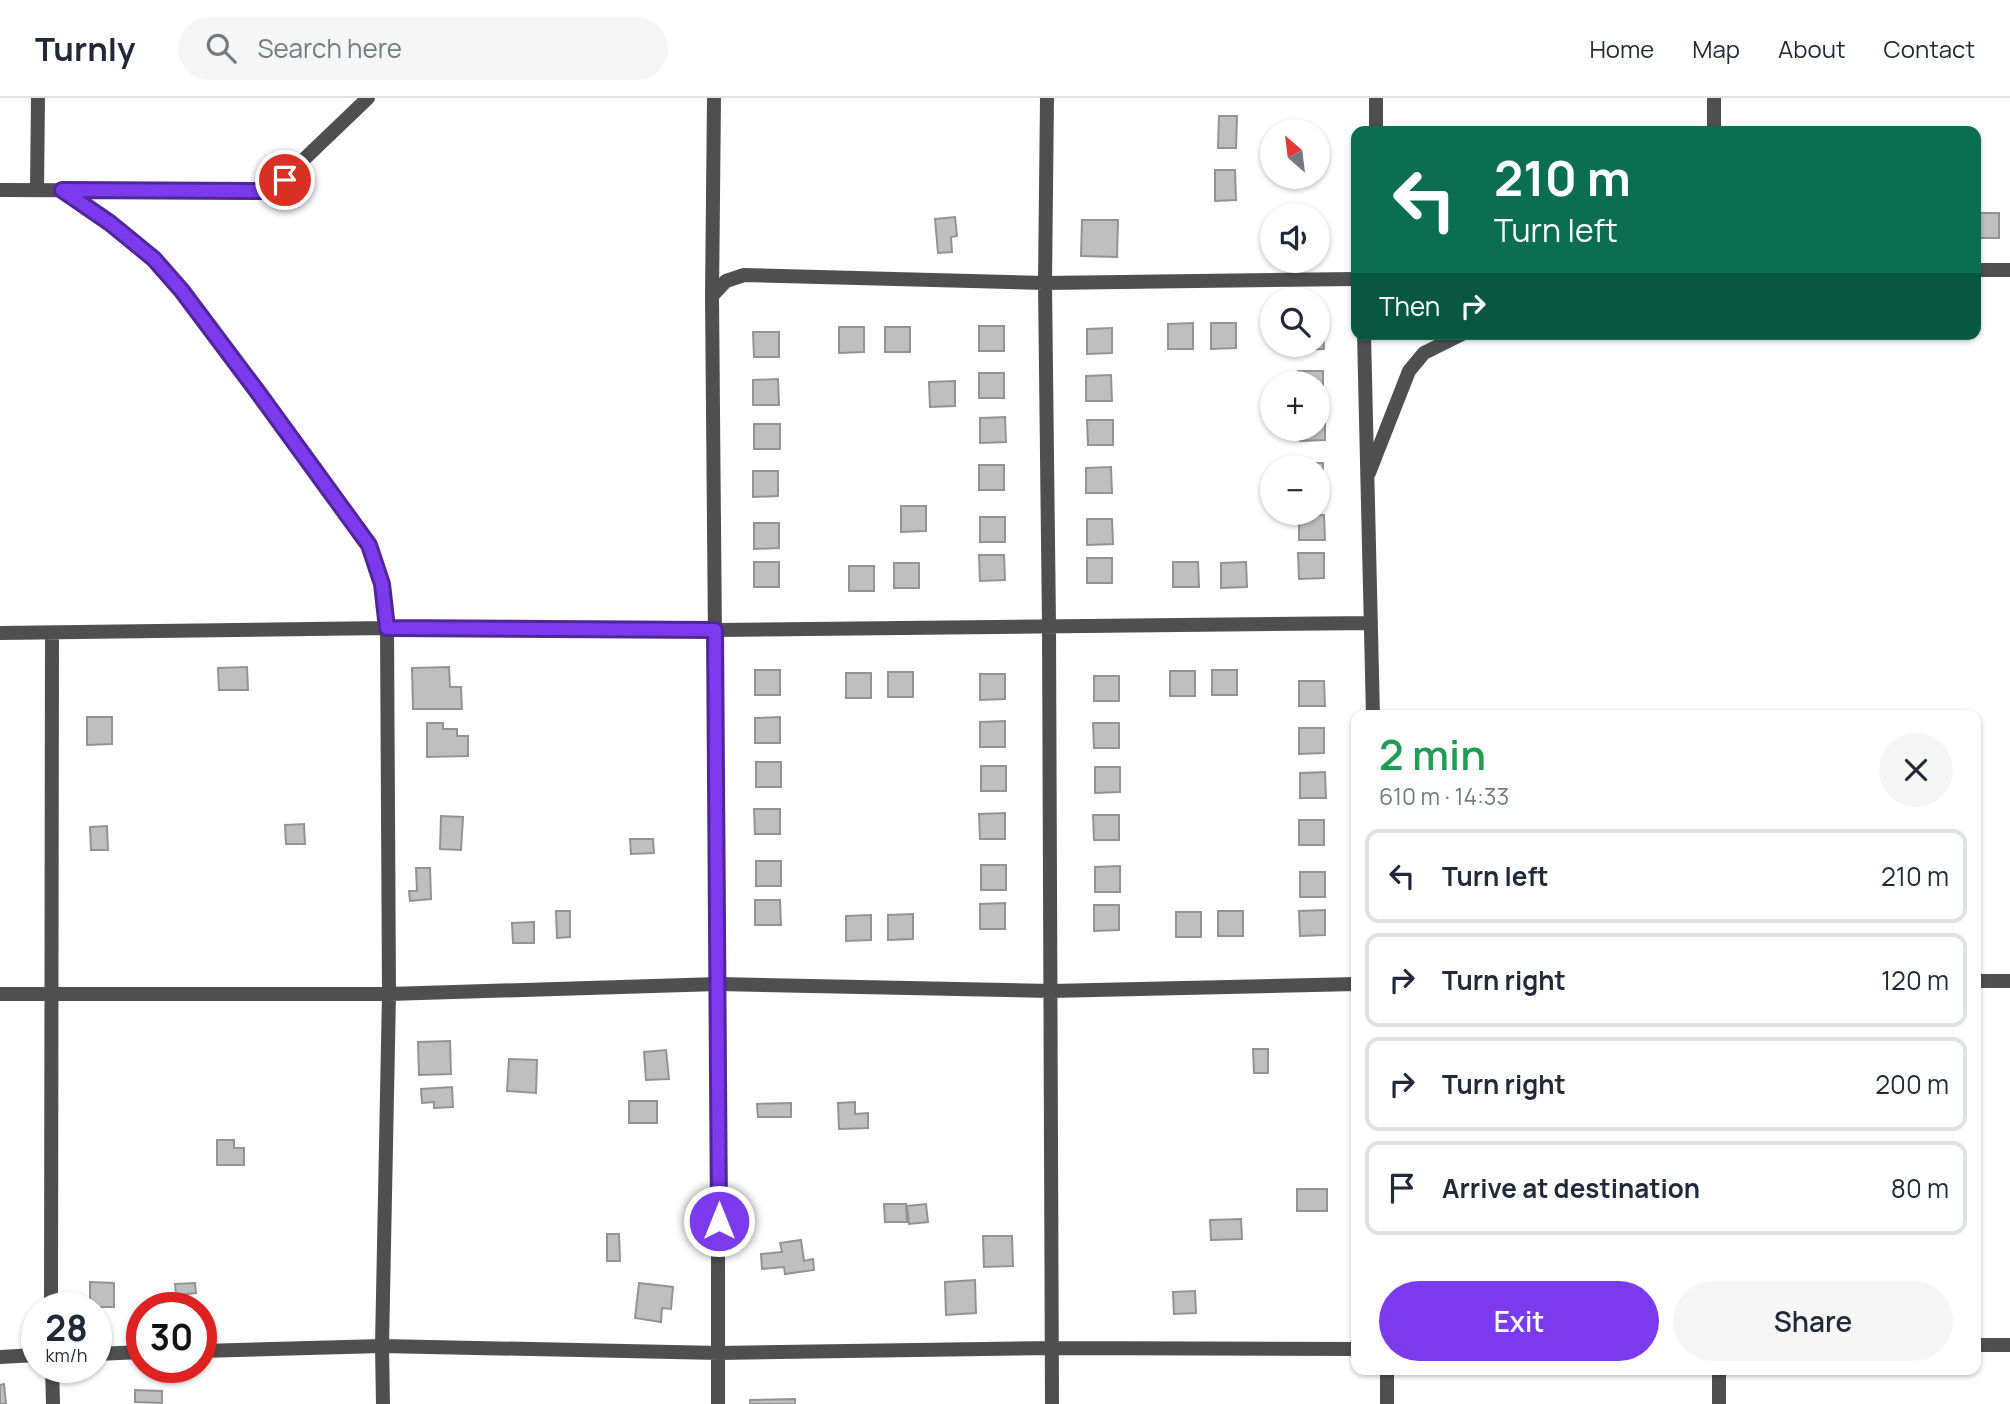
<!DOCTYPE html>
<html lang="en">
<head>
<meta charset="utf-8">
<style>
	:root { --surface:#fff; --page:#f6f6f7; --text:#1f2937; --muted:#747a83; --line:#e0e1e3; --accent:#7c3aed }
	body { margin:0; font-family:Manrope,sans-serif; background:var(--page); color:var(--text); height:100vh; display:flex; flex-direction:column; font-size:26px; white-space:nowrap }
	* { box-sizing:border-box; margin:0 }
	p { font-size:23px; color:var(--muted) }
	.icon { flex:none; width:38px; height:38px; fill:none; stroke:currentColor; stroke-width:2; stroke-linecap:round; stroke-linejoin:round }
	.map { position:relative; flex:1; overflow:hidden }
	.sheet { position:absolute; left:1351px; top:612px; width:630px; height:665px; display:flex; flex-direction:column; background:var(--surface); border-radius:14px; box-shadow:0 2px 5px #0004 }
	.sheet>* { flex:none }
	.hud { position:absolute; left:1351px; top:28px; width:630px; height:214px; border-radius:14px; box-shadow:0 2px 5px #0004; background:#0b6e4f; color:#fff; overflow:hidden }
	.needle { width:46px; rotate:332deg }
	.fabs { position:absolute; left:1260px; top:21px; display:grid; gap:14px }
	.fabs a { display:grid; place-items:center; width:70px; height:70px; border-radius:50%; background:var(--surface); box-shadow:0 2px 5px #0004; font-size:35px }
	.speed { position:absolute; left:21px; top:1194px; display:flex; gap:14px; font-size:35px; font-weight:700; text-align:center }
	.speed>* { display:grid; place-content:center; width:91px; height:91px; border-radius:50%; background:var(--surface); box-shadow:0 2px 5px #0004; line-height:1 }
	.speed small { font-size:18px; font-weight:400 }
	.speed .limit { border:10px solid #d22; background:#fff; color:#111 }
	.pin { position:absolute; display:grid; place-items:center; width:60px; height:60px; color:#fff; margin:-30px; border:4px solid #fff; border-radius:50%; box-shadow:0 2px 7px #0007 }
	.me { position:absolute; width:77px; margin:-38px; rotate:0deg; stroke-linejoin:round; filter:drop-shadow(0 0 5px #0008) }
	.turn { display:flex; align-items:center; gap:24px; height:147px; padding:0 28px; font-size:32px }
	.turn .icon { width:91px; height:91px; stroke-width:2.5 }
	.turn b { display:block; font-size:49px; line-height:60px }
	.then { display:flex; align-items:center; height:66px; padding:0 28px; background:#0003; gap:14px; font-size:26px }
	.round { display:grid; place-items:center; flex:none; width:74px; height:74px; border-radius:37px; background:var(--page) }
	.summary { display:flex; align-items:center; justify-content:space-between; height:119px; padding:0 28px }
	h1 { font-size:42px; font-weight:600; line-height:52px; color:#1e9e55 }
	.button { display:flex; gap:14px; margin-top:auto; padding:14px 28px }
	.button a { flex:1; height:80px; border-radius:42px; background:var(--accent); color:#fff; font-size:28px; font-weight:600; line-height:80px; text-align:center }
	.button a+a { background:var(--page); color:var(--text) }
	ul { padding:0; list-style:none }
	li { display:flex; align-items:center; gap:21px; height:94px; margin:0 14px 10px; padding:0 14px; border:4px solid var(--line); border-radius:14px }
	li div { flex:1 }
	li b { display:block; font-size:26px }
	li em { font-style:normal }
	header { display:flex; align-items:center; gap:42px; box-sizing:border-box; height:98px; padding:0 35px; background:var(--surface); border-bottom:2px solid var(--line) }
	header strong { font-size:33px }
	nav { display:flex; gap:38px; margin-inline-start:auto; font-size:24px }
	.search { width:490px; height:63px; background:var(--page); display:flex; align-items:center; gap:18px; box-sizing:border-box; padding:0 24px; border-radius:38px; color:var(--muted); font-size:26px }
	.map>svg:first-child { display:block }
	.building { fill:#bfbfbf; stroke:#939393; stroke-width:2 }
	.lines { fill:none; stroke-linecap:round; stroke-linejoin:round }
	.minor { stroke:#4f4f4f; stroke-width:14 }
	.route-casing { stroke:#51269a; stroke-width:18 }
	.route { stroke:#7c3aed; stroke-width:12 }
</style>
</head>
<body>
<header>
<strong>Turnly</strong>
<div class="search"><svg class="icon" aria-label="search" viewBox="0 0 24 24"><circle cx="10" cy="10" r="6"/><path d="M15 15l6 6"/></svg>Search here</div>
<nav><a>Home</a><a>Map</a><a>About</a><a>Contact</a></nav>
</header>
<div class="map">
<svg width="2010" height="1306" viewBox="0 0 2010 1306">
	<rect width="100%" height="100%" fill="#fff"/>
	<path class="building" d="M1219 18H1237L1236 50H1218Z
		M1215 72H1235L1236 102 1215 103Z
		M1976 115H1999V140H1976Z
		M955 119 957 138 951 139 952 154 938 155 935 121Z
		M1082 122H1118L1117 159 1081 158Z
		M1193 225V251H1168V226Z
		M1211 225H1236V250L1211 251Z
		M1318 226H1323L1324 251 1292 252V247H1318Z
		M979 228H1004V253H979Z
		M839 229H864V254L839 255Z
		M885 229H910V254H885Z
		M1112 230V255L1087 256V231Z
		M753 234H779V259H754Z
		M1298 273H1323V298H1318V285H1298Z
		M979 275H1004V300H979Z
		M1111 277 1112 303H1086V278Z
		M778 281 779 307H753V282Z
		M955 283V308L930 309 929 284Z
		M1318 317H1325V342L1300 343 1299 331H1318Z
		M1005 319 1006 344 980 345V320Z
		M1087 322H1113V347H1088Z
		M754 326H780V351H754Z
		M1298 365H1323V390H1318V369H1298Z
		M979 367H1004V392H979Z
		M1111 369 1112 395H1086V370Z
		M753 373H778V398L753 399Z
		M901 408H926V433L901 434Z
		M1299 417H1324L1325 442H1299Z
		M980 419H1005V444H980Z
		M1087 421H1112L1113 446 1087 447Z
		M754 425H779V450L754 451Z
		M1298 455H1324V480L1299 481Z
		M979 457H1004L1005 482 980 483Z
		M1087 460H1112V485H1087Z
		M754 464H779V489H754Z
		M1173 464H1198L1199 489H1173Z
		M1246 464 1247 489 1221 490V465Z
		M894 465H919V490H894Z
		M849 468H874V493H849Z
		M247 569 248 592H219L218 570Z
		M449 569 450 589H461L462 611H413L412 570Z
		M755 572H780V597H755Z
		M1212 572H1237V597H1212Z
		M1170 573H1195V598H1170Z
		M888 574H913V599H888Z
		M846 575H871V600H846Z
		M980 576H1005V601L980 602Z
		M1094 578H1119V603H1094Z
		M1299 583H1324L1325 608H1299Z
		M87 619H112V646L87 647Z
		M780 619V645H755V620Z
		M1005 623V649H980V624Z
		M427 625H443V631H457V638H468V658L427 659Z
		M1093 625H1119V650H1094Z
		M1299 630H1324V655L1299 656Z
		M756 664H781V689H756Z
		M981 668H1006V693H981Z
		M1095 669H1120V694L1095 695Z
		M1325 674 1326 700H1300V675Z
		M754 711H780V736H755Z
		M1005 715V741H980L979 716Z
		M1093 717H1119V742H1094Z
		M441 718 463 719 461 752 440 751Z
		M1299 722H1324V747H1299Z
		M304 726 305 746H286L285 727Z
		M107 728 108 752H91L90 729Z
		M630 741H653L654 755 631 756Z
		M756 763H781V788H756Z
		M981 767H1006V792H981Z
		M1120 768V794H1095V769Z
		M416 770H430L431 801 410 803 409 793H417Z
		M1300 774H1325V799H1300Z
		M755 802H780L781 827H755Z
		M1005 805V831H980V806Z
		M1094 807H1119V832L1094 833Z
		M1325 812V837L1300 838 1299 813Z
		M556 813H570V839L557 840Z
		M1218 813H1243V838H1218Z
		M1176 814H1201V839H1176Z
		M913 816V841L888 842V817Z
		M871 817V842L846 843V818Z
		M534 824V845H513L512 825Z
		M450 943 451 976 419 977 418 944Z
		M1253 951H1268V975H1254Z
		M666 952 669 981 646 982 644 954Z
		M509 961 537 962 536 995 507 993Z
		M452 989 453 1009 434 1010V1004L422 1005 421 991Z
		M629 1003H657V1025H629Z
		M855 1004V1016L868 1015V1030L839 1031 838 1005Z
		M791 1005V1019H758L757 1006Z
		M217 1042H234V1050H244V1067H217Z
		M1297 1091H1327V1113H1297Z
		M884 1106H906L907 1124H885Z
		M926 1106 928 1124 909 1126 907 1108Z
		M1241 1121 1242 1141 1211 1142 1210 1122Z
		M607 1136H619L620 1163H607Z
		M983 1138H1012L1013 1168 984 1169Z
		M801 1142 804 1163 813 1161 814 1172 785 1176 784 1169 762 1171 761 1156 782 1154 780 1145Z
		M975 1182 976 1215 946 1217 945 1184Z
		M90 1184 114 1185V1209H90Z
		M195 1185 196 1195 187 1196 188 1207 177 1208 175 1186Z
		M639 1185 673 1189 671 1211 662 1210 661 1224 635 1220Z
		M1195 1193 1196 1215 1174 1216 1173 1194Z
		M4 1286 6 1306H0V1287Z
		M135 1292 162 1293V1305L135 1304Z
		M795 1301V1306H750V1302Z"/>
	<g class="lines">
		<path class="minor" d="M714 0 712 198 718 886V1306
			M1047 0 1045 185 1049 528 1052 1306
			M1376 0V33
			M1714 33V0
			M0 92 263 93 274 90 368 0
			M37 92 38 0
			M62 92 110 125 154 161 182 193 369 447 382 486 387 530 389 896 382 1248 383 1306
			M1976 172H2010
			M712 198 726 183 744 177 1045 185 1356 181
			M1364 236 1373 618
			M1369 375 1409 273 1424 255 1462 236
			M0 535 387 530 715 532 1371 525
			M1976 883H2010
			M0 896H389L718 886 1051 893 1356 886
			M51 1209 52 535
			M1976 1247H2010
			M201 1253 382 1248 719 1255 1052 1250 1356 1251
			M96 1256 142 1254
			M0 1259 37 1257
			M52 1269 53 1306
			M1387 1272V1306
			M1719 1272V1306"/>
	</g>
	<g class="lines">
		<g class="route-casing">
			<path id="route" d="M285 82 274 90 263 93 62 92 110 125 154 161 182 193 257 293 369 447 382 486 387 530 715 532 719 1123"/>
		</g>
		<use href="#route" class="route"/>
	</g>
</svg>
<div class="fabs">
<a><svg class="needle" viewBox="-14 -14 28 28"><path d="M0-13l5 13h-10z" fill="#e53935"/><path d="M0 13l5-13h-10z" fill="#747a83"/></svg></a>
<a><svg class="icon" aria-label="sound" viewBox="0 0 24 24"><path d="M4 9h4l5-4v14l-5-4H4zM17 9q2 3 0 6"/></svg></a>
<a><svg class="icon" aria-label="search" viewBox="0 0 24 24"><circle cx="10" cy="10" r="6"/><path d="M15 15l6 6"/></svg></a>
<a>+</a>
<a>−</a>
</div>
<div class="speed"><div>28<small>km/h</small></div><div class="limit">30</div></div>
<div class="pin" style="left:285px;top:82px;background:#d93025"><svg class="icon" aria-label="arrive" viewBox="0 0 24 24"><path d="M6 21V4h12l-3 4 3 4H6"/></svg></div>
<svg class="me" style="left:719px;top:1123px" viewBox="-20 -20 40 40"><circle r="17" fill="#7c3aed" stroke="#fff" stroke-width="3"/><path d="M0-11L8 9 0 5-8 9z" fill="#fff"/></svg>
<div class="hud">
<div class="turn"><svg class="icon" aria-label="left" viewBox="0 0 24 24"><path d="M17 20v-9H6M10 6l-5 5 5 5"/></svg><div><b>210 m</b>Turn left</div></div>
<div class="then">Then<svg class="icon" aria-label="right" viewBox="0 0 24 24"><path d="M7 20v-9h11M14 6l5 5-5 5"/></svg></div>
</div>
<section class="sheet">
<div class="summary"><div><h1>2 min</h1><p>610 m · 14:33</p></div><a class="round"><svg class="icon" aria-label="close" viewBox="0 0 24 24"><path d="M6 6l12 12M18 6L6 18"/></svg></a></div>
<ul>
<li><svg class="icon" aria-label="left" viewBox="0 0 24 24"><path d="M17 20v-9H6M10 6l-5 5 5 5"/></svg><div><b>Turn left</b></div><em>210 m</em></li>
<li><svg class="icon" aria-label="right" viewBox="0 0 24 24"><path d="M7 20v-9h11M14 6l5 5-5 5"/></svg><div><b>Turn right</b></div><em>120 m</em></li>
<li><svg class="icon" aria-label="right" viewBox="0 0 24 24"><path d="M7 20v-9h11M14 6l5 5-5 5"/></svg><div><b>Turn right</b></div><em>200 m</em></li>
<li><svg class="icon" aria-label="arrive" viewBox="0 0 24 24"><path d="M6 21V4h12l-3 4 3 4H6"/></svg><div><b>Arrive at destination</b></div><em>80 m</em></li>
</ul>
<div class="button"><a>Exit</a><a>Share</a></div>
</section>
</div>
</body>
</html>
